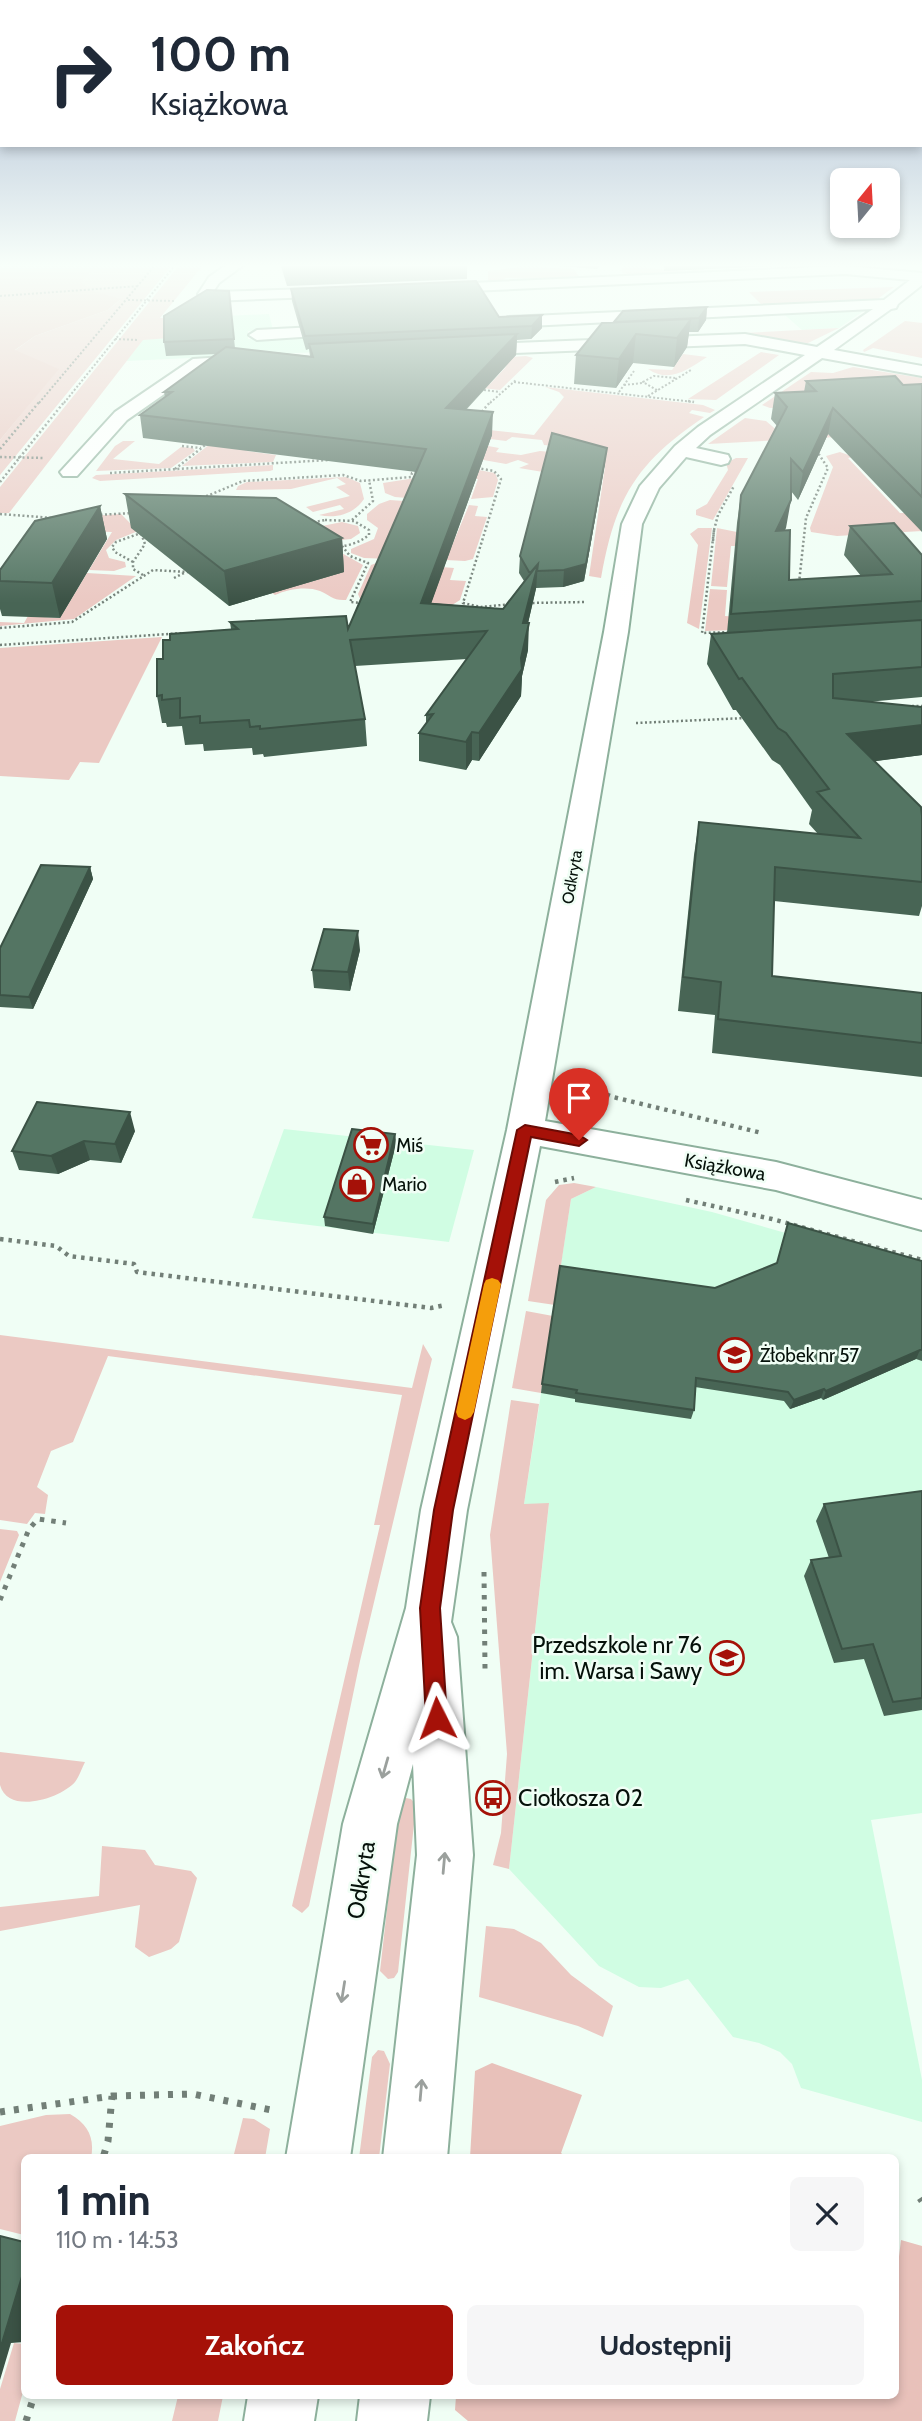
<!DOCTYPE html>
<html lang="pl">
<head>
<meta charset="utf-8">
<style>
	:root { --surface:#fff; --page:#f6f6f7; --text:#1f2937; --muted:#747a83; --accent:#a51108 }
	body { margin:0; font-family:Cabin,sans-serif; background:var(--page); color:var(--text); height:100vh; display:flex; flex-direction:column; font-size:26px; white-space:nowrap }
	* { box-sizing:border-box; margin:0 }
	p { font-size:23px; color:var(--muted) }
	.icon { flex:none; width:38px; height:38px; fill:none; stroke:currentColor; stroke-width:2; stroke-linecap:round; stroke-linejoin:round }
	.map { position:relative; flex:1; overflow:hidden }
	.panel { position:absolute; left:21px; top:2154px; width:878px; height:245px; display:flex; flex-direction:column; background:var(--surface); border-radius:10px; box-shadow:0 4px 10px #0003 }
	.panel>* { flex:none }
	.top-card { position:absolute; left:0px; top:0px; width:922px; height:147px; box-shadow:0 4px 10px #0003; background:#fff; color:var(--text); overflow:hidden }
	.needle { width:46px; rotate:18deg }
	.controls { position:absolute; left:830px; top:168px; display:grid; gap:14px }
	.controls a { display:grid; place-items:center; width:70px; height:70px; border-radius:10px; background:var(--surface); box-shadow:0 4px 10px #0003; font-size:35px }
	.pin { position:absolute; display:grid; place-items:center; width:60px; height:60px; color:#fff; margin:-72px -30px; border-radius:50% 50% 50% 0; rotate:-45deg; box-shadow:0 0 7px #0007 }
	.pin .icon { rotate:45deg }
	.me { position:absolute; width:77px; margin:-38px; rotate:357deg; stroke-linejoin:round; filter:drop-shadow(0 0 5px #0008) }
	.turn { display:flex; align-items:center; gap:24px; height:147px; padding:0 35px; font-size:32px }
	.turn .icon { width:91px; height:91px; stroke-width:2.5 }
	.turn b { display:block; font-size:49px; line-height:60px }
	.round { display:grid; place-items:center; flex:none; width:74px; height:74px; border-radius:10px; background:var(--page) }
	.headline { display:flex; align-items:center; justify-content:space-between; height:119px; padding:0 35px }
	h1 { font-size:42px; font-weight:800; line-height:52px }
	.button { display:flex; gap:14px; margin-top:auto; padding:14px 35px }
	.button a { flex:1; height:80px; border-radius:10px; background:var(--accent); color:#fff; font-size:28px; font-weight:800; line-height:80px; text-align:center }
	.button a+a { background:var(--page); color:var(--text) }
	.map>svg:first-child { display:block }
	.built { fill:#d0fde3 }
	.green { fill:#ebc9c3 }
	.forest { fill:#e8c1ba }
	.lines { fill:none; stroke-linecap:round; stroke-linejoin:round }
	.minor-casing { stroke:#8db09c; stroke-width:4 }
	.path-far4 { stroke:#727f77; stroke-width:2; stroke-dasharray:2 2; stroke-linecap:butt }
	.path-far3 { stroke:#727f77; stroke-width:2.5; stroke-dasharray:2 2.5; stroke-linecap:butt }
	.path-far2 { stroke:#727f77; stroke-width:4.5; stroke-dasharray:3.5 5; stroke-linecap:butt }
	.path-far1 { stroke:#727f77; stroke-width:5; stroke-dasharray:4.5 7; stroke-linecap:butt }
	.path { stroke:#727f77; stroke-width:7; stroke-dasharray:5 9; stroke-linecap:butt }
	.minor { fill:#fff; fill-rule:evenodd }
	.wall { fill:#486555 }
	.shaded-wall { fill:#3b5245 }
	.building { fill:#547563; stroke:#3b5245; stroke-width:2 }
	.oneway { stroke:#9ba09d }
	.route { fill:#a51108; stroke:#6b0b05; stroke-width:2 }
	.slow { fill:#f59e0b }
	.labels { text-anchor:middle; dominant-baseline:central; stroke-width:5; stroke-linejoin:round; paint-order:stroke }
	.far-street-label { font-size:16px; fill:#05110a; stroke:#f0fef5 }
	.poi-label { font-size:19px; fill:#05110a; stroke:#f0fef5; text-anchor:start }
	.street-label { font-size:19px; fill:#05110a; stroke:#f0fef5 }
	.near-poi-label { font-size:23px; fill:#05110a; stroke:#f0fef5; text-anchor:end }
	.near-street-label { font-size:23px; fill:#05110a; stroke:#f0fef5 }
</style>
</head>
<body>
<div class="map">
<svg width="922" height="2421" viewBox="0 0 922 2421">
	<rect width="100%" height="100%" fill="#f0fef5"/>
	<path class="built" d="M868 308 839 328 802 330 779 310Z
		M269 314 273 330 248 331V339L313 334 318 352 126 361 159 319Z
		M284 1129 474 1150 449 1242 252 1218Z
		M596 1187 712 1212 922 1272V1813L871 1820 922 2080V2122L801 2088 792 2064 780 2052 759 2043 733 2037 688 1979 661 1988 639 1987 599 1966 509 1869 549 1504H524L571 1199Z"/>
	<path class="green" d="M99 264H173L0 475V440L58 369 14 351 35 336 108 310 120 300 91 290 80 282Z
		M180 264H204L160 318 227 316 196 336 143 340 9 513H0V487Z
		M627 264H649L646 268 691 272 697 265 696 269 701 273 627 277 624 276 629 275H624L621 270Z
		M894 287 876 300 763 306 749 292Z
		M905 321 922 323V358L873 348 864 352 863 350Z
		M839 328 808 343 685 336Z
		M761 352 779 355 716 400 688 399Z
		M683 354 707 357C688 369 670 384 648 369L672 370Z
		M526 356 533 358 500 390 481 388 485 384H490L505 368 511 357Z
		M853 367 922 378V411L889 401 770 408 762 405 811 372 833 373Z
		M545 387 703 405 715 410 710 413 692 410 689 413 704 417C636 463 615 498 601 578L589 576 605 467 543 472 519 468 529 464 518 460 506 464 478 459 483 445 499 448 496 452 521 455 540 451 551 452 554 446 544 445 542 440 512 437 506 441 490 439 489 430 534 435 564 397 559 392Z
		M745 418 766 421 779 432 893 434 708 444Z
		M224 433 247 451 276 455 273 462 182 466Z
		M123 441H135L113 459 159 464 181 447 193 448 195 451 171 468 96 471 115 446Z
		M840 452 854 457 848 458 900 513H907L922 523V531L837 536 811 532 810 528 833 467 826 456Z
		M736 458H748L713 520 696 515V510L707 504 728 470 726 463Z
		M273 465V470L270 471 100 481 92 478 96 475Z
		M473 469 495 473 498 480 493 497 471 499 478 479 450 478 419 499 395 497 385 493 383 483Z
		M346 477 360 483 364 499C354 514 336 519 319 515L344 509 340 505 313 512 306 507 350 496 336 487 346 484 337 478 291 489 236 490 238 486 247 482Z
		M390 500 417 502 391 559 364 558 351 553V549L374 539 378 528 367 520V514L379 504Z
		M469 505 478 506 475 516 487 517 473 559 465 561 446 560Z
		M121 514 138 531 116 540 106 550 109 558 125 562 126 567 114 571 89 570 112 532 82 531 61 518Z
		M342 522 358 526 360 533 351 539 332 541 317 527Z
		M698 528H712L699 629 687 623 698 545 690 534Z
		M717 528 742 533 744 546H731L727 587 711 586Z
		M338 551 363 565 346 600C333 601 330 595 320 591 307 586 288 589 275 595L268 590 302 577 310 582 332 575Z
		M379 562 454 568 450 580 466 581 460 600 449 607 361 601 358 594 371 565Z
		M87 573 136 576 74 619 0 626V622L24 623 28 616 60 618Z
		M710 589 727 590 725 616 739 617 734 630 705 631Z
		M162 637 99 763 80 762 69 780 0 776V648Z
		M574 1183 596 1187 571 1199 555 1305 528 1301 546 1200 559 1185Z
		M526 1311 553 1316 541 1393 512 1388Z
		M0 1335 412 1388 423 1344 432 1359 360 1661 309 1906 302 1913 292 1906 380 1525H374L402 1395 108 1356 73 1442 51 1451 37 1487 48 1495 45 1514 35 1513 27 1524 0 1520Z
		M511 1400 539 1404 524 1504 549 1503 509 1869 493 1865 501 1833 507 1754 490 1535Z
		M0 1529 17 1531 19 1535 0 1582Z
		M0 1752 85 1762C82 1768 79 1777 75 1782 60 1799 8 1815 0 1785 0 1775 0 1762 0 1752Z
		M406 1798 411 1799 416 1805 415 1815 398 1972 394 1978 388 1979 380 1971 398 1812 401 1801Z
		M102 1846 145 1850 155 1865 191 1871 197 1878 179 1942 171 1949 149 1957 135 1947 140 1905 0 1931V1907L99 1896Z
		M486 1926 514 1929 541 1943 571 1975 613 2006 603 2037 578 2026 479 1997Z
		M378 2050 384 2051 390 2064 379 2158H359L372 2057Z
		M70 2114C88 2124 95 2138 91 2158H24V2235L0 2229V2126L46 2115Z
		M243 2118 254 2119 270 2129 265 2158H233Z
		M14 2343 24 2344V2388L15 2421H0V2389Z
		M178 2396H223L218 2421H172Z"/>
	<path class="forest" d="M0 264H99L81 282 91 290 121 299 108 310 35 336 15 350 59 369 0 440Z
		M527 266 574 269 581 279 506 278 497 283 488 282V271Z
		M492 2063 582 2095 561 2153 567 2158H470L475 2071Z
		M901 2240 922 2246V2421H468L455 2410 456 2396H896V2281Z"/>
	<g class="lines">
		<g class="minor-casing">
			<path id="minor" d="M228 264H245L219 283 213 292 342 288 349 292 342 296 211 301 198 294 209 277Z
				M845 266 922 273V285L898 304 896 308 891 309 834 350 922 366V376L822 358 710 435 696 448 728 455 730 459 728 463 721 465 686 457 659 488 642 524 628 632 545 1121 776 1162 922 1200V1230L776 1190 540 1146 467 1510 451 1622 457 1637 473 1855 447 2158H383L417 1855 413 1764 397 1824 350 2158H286L343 1824 406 1608 421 1510 507 1130 604 632 622 524 640 486 675 446 698 427 805 355 745 344 465 355 457 350 465 345 745 334 817 347 873 309 508 327 500 322 508 317 884 300 910 280 845 274 427 293 420 289 427 285Z
				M354 325 362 330 359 333 257 340 249 335 257 330Z
				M258 355 266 360 264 363 203 367 127 420 77 476H63L60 472 115 412 193 359Z
				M248 2396H318L314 2421H244Z
				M360 2396H430L427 2421H357Z"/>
		</g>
		<path class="path-far4" d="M0 296 139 286
			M128 300 176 301
			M115 339 139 340
			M514 382 694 402
			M624 385 643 383
			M484 390 500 392
			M657 390 643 382 654 376 676 378
			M619 392 634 371
			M648 396 691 370
			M39 403 156 264
			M64 403 176 264
			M490 403 516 380"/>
		<path class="path-far3" d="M688 401 694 402
			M479 415 491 401
			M182 446 201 448
			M0 449 40 401
			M0 457 45 458
			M477 468 494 471 501 479 463 603 481 607 512 604
			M175 469 209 442
			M110 473 328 460
			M0 482 65 401
			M202 498 243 481 343 475 361 481 411 477 412 473 419 471
			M0 514 53 518
			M96 515 133 513
			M325 520 354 521 369 530V535C350 550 324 550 304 537V531L315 522Z
			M352 520 373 501 369 480
			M714 530 718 515 734 486
			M713 541 714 530 702 633 731 632
			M342 546 350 556 368 563 350 602 362 603
			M133 562 115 552 112 547 116 542 141 533 140 531
			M143 575 133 569V562L145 544 141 533 144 532
			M174 578 186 572
			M799 583 806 518 828 468 816 450
			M528 603 586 602
			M0 628 72 622 153 570 188 572
			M0 645 184 633
			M912 706H922
			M636 723 746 718"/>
		<path class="path-far2" d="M575 1082 613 1097 762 1133
			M555 1182 574 1178
			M686 1200 772 1219 922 1260
			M0 1239 56 1246 69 1256 134 1264 137 1272 431 1308 445 1305"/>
		<path class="path-far1" d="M484 1572 485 1669
			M0 1600 29 1529 38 1519 66 1523"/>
		<path class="path" d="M112 2096 193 2094 271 2110
			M0 2112 112 2096 108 2141 103 2158
			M920 2198 922 2201
			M26 2421 34 2396"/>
		<use href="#minor" class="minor"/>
	</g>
	<path class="wall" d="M266 264H467V279L287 286 281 266Z
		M533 264H602L597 269Z
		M665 264H797L796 265 664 271Z
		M291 289 499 317 542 328 531 339 517 340 516 355 466 410 492 435 431 603 503 609 524 581 519 573 520 556 605 463 584 581 563 587 536 588 528 623V650L522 676 521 696 479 761 472 760 466 770 419 761V733L426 723V715L467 659 355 666 365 719 367 746 264 757 263 754 253 755 252 748 204 751 203 744 185 745 182 726 167 727 166 723H162L157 696 163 659 231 629 230 622 348 629 416 472 143 438 140 415 165 397 164 392 218 354 166 356 164 342 229 291 235 348 310 356 309 349 306 350 292 301Z
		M707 307 706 320 698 332H689L687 347 674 367 633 363 616 388 574 384 576 355 614 323Z
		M806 381 903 385 922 384V532L828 434 798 500 791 491 784 530 789 580 861 576 844 555 850 526 922 555V697L867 702 922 707V755L875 761 922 816V906L919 916 774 901 772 976 922 993V1077L712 1053 715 1015 678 1011 694 855 699 822 818 834 809 824 812 810 780 765 772 760 736 710H733L707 664 711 634 727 633 737 523 741 495 777 426 771 419 775 393 804 392Z
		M125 494 342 538 344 572 229 606 131 528Z
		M100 506 107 539 60 618 2 616 0 609V570Z
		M90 867 93 879 33 1009 0 1007V948Z
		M360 950 350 991 314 988 312 970Z
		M135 1131 121 1163 90 1160 58 1174 19 1170 12 1151Z
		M395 1134 396 1144 373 1234 325 1226 324 1217Z
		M922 1261V1361L916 1359 823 1400 821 1398 790 1409 784 1401 695 1387 694 1410 691 1419 575 1402V1399L541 1393 542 1384 715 1288Z
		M922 1491V1710L884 1716 864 1659 834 1663 804 1576 811 1560 829 1558 816 1521 824 1504Z"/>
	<path class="shaded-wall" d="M707 307 706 320 698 332 699 318Z
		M542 315V328L531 339 532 326Z
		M691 319 687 347 674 367 677 338Z
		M517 334 516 355 446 430V408Z
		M636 334 633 363 616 388 619 359Z
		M833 408 828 434 798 500 803 472Z
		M493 412 492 435 422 629 421 603Z
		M607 448 605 463 584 581 563 587 564 570Z
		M791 500 786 528 771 560 776 531Z
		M100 506 107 539 60 618 52 583Z
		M342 538 344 572 229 606 224 571Z
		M538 564 536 589 522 649 523 623Z
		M529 623 528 650 522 676 521 696 479 761V733L521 658Z
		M922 725V755L839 766 847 734Z
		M472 732V760L466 770V742Z
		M90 867 93 879 33 1009 29 997Z
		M358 931 360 950 350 991 348 972Z
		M130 1112 135 1131 121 1163 115 1144Z
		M395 1134 396 1144 373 1234V1224Z
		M84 1141 90 1160 58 1174 51 1156Z
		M920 1350 916 1359 823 1400 826 1391Z
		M824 1389 821 1398 790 1409 794 1400Z
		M24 2270V2342L11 2343 0 2380V2339Z"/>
	<path class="building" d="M476 281 499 317 542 315 532 326 305 336 291 289Z
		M207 290 229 291 234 339 164 342V316Z
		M707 307 699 318 614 322 623 311Z
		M691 319 677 338 636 334 619 359 576 355 602 323Z
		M517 334 446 408 493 412 421 603 503 609 538 564 523 623H529L521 658 522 669 479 733 472 732 466 742 419 733 433 714 426 715 487 631 350 640 365 719 260 729V726L250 727 249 720 200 723V716L180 718V698L162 700V695L157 696V659H163V640H170V634L238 629 230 622 346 616 348 629 426 449 140 415 172 392H164L226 347 313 357 309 344Z
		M895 376 903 385 922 384V497L833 408 803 472 791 459V500L776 531 790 530 789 580 892 574 850 526 894 523 922 555V601L731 614 741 495 787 407 775 393 816 391 806 381Z
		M552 433 607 448 586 564 564 570 537 571 538 564 531 572H529L520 556Z
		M125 494 276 498 342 538 224 571Z
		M100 506 52 583 0 581V570L35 521Z
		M922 620V667L833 674V698L922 707V725L847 734 921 807 922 816V882L775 867 772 976 922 993V1043L718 1019 721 982 683 977 699 822 860 838 817 792 829 789 786 733 778 728 742 678 739 679 711 634Z
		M41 865 90 867 29 997 0 995V948Z
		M324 929 358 931 348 972 312 970Z
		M37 1102 130 1112 115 1144 84 1141 51 1156 12 1151Z
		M352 1129 395 1134 373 1224 324 1217Z
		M788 1223 922 1261V1350H920L826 1391 824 1389 794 1400 788 1392 696 1378 694 1410 576 1393 577 1390 542 1384 560 1266 715 1288 777 1263Z
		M922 1491V1698L893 1702 873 1644 842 1649 811 1560 841 1556 824 1504Z
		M0 2236 24 2242V2270L2 2343H0Z"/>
	<defs><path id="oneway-shaft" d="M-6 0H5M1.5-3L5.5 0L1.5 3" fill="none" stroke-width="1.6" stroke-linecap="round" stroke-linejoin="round" transform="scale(1.75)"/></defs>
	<g class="oneway">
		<use href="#oneway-shaft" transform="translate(385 1768) rotate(106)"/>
		<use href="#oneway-shaft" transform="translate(444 1863) rotate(-85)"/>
		<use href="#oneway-shaft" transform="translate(343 1992) rotate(99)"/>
		<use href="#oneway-shaft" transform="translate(421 2090) rotate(-85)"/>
	</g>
	<linearGradient id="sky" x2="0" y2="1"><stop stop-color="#9dafcb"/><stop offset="0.44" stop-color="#f8fffa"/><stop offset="1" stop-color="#f8fffa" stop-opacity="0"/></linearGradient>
	<rect width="922" height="603" fill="url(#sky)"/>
	<path class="route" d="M525 1125 579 1135 587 1140 579 1146 531 1137 453 1510 440 1608 447 1718 444 1726 437 1729 429 1726 426 1718 420 1608 434 1510 517 1130Z"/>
	<path class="slow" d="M492 1278 498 1280 501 1284 474 1412 471 1417 465 1420 458 1417 456 1412 484 1284 486 1280Z"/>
	<defs>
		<g id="supermarket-ring" transform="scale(1.75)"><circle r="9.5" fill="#f0fef5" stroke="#a51108" stroke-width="1.5"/><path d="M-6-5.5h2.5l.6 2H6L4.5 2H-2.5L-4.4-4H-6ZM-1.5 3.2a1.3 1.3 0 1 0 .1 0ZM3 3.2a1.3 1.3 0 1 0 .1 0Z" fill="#a51108"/></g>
		<g id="shop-ring" transform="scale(1.75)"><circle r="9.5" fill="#f0fef5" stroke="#a51108" stroke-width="1.5"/><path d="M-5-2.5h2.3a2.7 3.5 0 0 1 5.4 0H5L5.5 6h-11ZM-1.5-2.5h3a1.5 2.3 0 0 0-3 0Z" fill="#a51108"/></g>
		<g id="school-ring" transform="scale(1.75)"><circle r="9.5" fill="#f0fef5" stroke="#a51108" stroke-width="1.5"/><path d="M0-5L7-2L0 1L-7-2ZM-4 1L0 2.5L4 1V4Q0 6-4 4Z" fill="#a51108"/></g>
		<g id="bus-ring" transform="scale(1.75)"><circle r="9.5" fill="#f0fef5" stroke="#a51108" stroke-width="1.5"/><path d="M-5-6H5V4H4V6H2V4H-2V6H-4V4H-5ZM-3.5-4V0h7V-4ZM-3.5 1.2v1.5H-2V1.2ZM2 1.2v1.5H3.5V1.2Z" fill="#a51108"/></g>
	</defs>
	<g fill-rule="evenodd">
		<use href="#supermarket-ring" x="371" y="1145"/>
		<use href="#shop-ring" x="357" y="1184"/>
		<use href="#school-ring" x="735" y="1355"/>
		<use href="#school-ring" x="727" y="1658"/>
		<use href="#bus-ring" x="493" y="1798"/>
	</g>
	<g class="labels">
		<g class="far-street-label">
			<text transform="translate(572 877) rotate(-80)">Odkryta</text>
		</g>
		<g class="poi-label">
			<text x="396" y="1145">Miś</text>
			<text x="382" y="1184">Mario</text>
			<text x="760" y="1355">Żłobek nr 57</text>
		</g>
		<g class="street-label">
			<text transform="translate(725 1167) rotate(10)">Książkowa</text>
		</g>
		<g class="near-poi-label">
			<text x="702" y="1645">Przedszkole nr 76<tspan x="702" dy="26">im. Warsa i Sawy</tspan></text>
			<text x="518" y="1798" text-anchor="start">Ciołkosza 02</text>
		</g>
		<g class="near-street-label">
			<text transform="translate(361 1880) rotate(-81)">Odkryta</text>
		</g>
	</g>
</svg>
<div class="controls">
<a><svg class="needle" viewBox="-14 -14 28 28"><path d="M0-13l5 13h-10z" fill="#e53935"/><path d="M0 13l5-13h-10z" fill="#747a83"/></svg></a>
</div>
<div class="pin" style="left:579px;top:1140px;background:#d93025"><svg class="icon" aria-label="arrive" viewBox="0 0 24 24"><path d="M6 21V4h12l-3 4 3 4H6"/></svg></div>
<svg class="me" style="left:437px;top:1718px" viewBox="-20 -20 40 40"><path d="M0-17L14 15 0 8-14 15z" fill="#a51108" stroke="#fff" stroke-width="4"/></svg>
<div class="top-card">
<div class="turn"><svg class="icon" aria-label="right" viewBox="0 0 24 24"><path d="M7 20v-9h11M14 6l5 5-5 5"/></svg><div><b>100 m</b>Książkowa</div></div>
</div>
<section class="panel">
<div class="headline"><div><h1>1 min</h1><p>110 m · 14:53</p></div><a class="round"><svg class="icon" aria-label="close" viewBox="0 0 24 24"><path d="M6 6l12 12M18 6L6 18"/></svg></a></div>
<div class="button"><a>Zakończ</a><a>Udostępnij</a></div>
</section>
</div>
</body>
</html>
